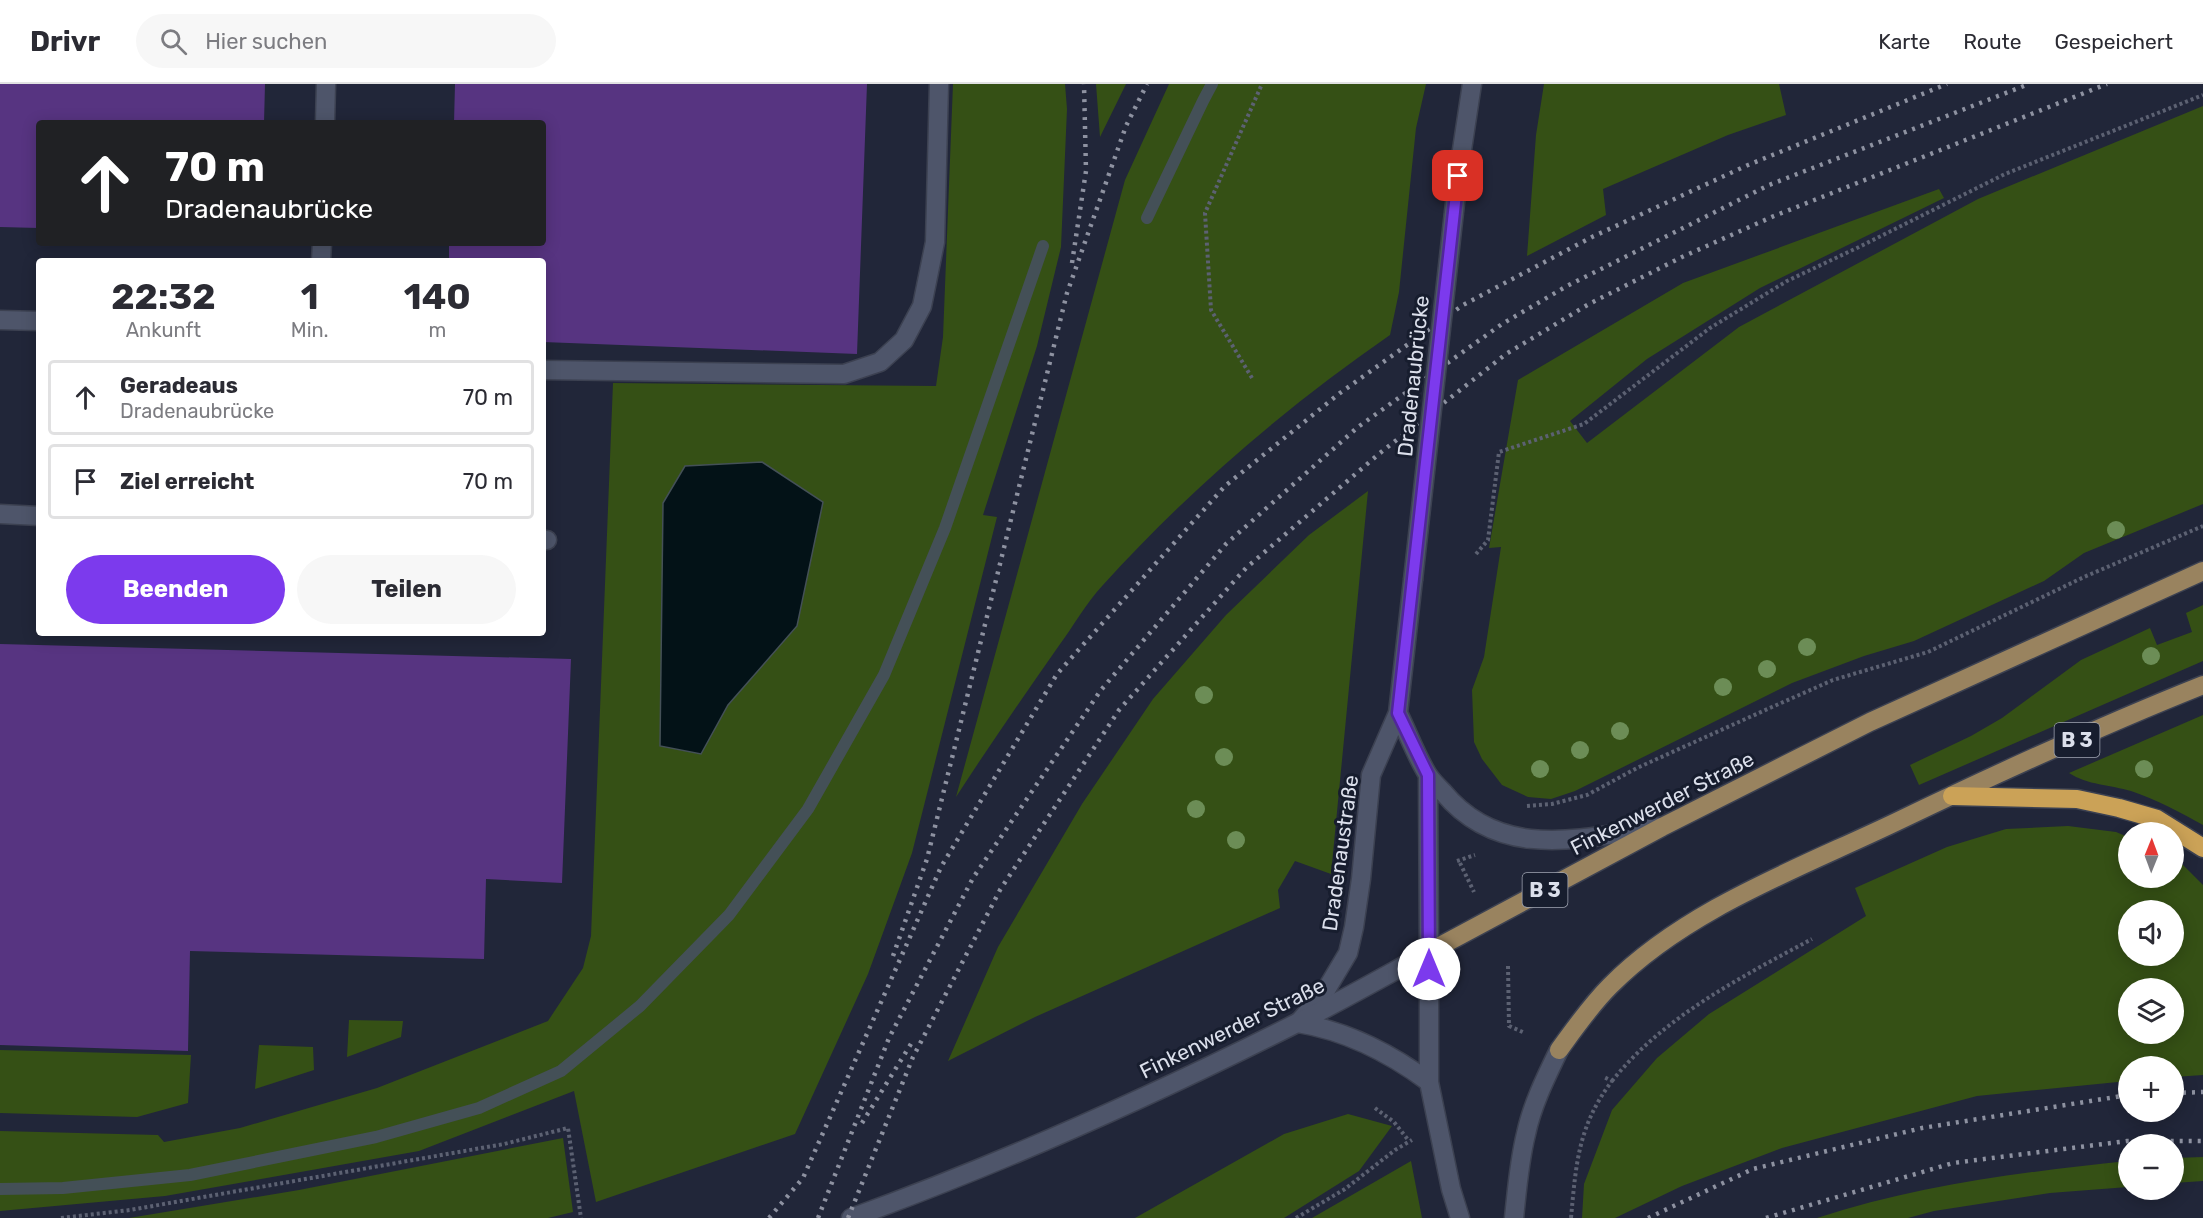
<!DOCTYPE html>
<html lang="de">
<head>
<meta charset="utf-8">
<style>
	:root { --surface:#fff; --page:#f7f7f7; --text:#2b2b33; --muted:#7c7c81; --line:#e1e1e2; --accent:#7c3aed }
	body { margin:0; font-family:Rubik,sans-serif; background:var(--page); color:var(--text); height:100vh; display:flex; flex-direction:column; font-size:22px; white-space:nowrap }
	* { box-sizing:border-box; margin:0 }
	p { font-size:20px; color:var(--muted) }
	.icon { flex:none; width:33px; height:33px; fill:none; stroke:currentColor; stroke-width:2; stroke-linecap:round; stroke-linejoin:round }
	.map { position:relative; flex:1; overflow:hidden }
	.panel { position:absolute; left:36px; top:174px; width:510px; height:378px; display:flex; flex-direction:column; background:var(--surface); border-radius:6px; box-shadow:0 3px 15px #0003 }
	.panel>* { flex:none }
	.hud { position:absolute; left:36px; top:36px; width:510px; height:126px; border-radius:6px; box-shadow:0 3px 15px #0003; background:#202124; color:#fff; overflow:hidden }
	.needle { width:39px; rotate:1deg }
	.controls { position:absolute; left:2118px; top:738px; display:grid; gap:12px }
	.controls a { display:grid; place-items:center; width:66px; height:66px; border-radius:50%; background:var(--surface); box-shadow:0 3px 15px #0003; font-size:30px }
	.pin { position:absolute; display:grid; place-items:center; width:51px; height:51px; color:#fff; margin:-26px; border-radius:12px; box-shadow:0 3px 9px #0006 }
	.me { position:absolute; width:66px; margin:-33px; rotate:0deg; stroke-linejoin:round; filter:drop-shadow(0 0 4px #0008) }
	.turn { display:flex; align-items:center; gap:21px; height:126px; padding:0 30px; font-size:27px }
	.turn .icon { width:78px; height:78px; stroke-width:2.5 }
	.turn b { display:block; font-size:42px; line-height:51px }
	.eta { display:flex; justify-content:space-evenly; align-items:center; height:102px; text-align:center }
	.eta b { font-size:36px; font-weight:700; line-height:42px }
	.primary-button { display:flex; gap:12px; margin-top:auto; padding:12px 30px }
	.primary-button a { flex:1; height:69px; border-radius:36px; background:var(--accent); color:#fff; font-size:24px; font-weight:700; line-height:69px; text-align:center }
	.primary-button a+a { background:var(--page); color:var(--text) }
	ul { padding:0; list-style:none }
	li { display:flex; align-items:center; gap:18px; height:75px; margin:0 12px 9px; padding:0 18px; border:3px solid var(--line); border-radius:6px }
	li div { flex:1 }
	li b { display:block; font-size:22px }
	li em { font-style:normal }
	header { display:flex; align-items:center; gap:36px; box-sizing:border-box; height:84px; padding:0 30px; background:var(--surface); border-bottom:2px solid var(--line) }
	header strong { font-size:28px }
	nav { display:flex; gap:33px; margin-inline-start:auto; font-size:21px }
	.search { width:420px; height:54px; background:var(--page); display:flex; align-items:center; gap:15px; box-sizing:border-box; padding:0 21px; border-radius:33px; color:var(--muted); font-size:22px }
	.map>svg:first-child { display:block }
	.green { fill:#355015; fill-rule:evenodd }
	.water { fill:#031217; stroke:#445057; stroke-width:1.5 }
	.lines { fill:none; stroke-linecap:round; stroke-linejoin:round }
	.stream { stroke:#445057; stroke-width:12 }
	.building { fill:#573481 }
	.lane-casing { stroke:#3c4151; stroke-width:21 }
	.street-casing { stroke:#3c4151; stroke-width:21 }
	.secondary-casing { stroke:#3c4151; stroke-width:21 }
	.primary-casing { stroke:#3c4151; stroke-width:21 }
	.highway-casing { stroke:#3c4151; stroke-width:21 }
	.path { stroke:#5c6172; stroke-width:4; stroke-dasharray:3 3; stroke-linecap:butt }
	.lane { stroke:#4e556a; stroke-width:18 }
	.street { stroke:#4e556a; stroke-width:18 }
	.secondary { stroke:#4e556a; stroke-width:18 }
	.primary { stroke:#99835f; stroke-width:18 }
	.highway { stroke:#cba257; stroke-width:18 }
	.rail { stroke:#8e92a1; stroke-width:4.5; stroke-dasharray:3 6; stroke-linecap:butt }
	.street-bridge-casing { stroke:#3c4151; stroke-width:21; stroke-linecap:butt }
	.street-bridge { stroke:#4e556a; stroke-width:18 }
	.tree { fill:#6c8d56 }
	.route-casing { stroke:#51269a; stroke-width:15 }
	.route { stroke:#7c3aed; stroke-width:10 }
	.labels { text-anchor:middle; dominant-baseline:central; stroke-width:6; stroke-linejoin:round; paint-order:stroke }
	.shield { fill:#171d2e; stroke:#a0a5b2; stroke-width:1.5 }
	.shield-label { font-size:20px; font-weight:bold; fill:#dbdfeb }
	.street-label { font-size:21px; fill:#dbdfeb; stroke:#171d2e }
</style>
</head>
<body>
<header>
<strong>Drivr</strong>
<div class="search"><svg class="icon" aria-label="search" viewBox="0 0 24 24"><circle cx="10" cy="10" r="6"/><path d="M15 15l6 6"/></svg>Hier suchen</div>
<nav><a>Karte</a><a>Route</a><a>Gespeichert</a></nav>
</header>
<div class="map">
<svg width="2203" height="1134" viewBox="0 0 2203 1134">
	<rect width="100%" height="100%" fill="#212639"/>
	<path class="green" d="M953 0H1065L1067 25 1061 163 1037 262 983 431 997 433 912 769 868 890 795 1050 596 1118 574 1007 419 1067 165 1112 0 1127V1047L158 1051 164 1058 240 1044 377 1004 548 937 583 884 591 852 613 299 936 302 943 253Z
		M1096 0H1126L1100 53Z
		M1169 0H1426L1416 44 1399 208 1390 251C1286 323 1188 407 1103 501 1086 519 1073 543 1058 563 1023 613 989 662 956 713L1125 96Z
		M1544 0H1779L1786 31 1728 51 1603 105 1606 131 1527 172 1536 51Z
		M2203 22V420L2084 469 2044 497 1914 557 1864 572 1792 599 1575 707 1551 715 1528 713 1502 701 1482 675 1474 658 1472 606 1484 573 1501 463 1489 464 1518 296 1683 199 1939 105 1944 114 1760 204 1647 275 1570 337 1587 359 1739 243 1978 115Z
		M1368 407 1331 790 1295 777 1278 806 1280 824 1035 933 948 977 998 863 1082 720 1153 615 1226 531 1309 451Z
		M2203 521V577L1919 701 1910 681 1971 652 2002 634 2081 576 2150 544 2157 561 2192 548 2186 529Z
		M2203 631V741C2180 728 2157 716 2131 707 2111 701 2087 701 2069 689Z
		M2068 742 2116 748 2128 753V794H2174V776L2183 781 2203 801V991L2174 993V982H2128V997L1977 1012 1782 1064 1682 1102 1615 1134H1582L1584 1100 1612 1026 1657 974 1709 930 1866 832 1855 804 1947 763 2006 745ZM2128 826H2174V872H2128ZM2128 904H2174V950H2128Z
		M349 936 403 937 401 953 347 973Z
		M259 961 313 963 314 986 255 1005Z
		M0 966 191 971 188 1019 137 1033 0 1029Z
		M1348 1030 1392 1042 1359 1087 1284 1134H1135L1284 1050Z
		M563 1054 573 1128 548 1134H129L299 1106Z
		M2203 1073V1097L2174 1099V1074Z
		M1411 1077 1422 1134H1312Z
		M2128 1077V1103L2050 1109 1934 1127 1908 1134H1817C1918 1101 2023 1088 2128 1077Z"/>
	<path class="water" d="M762 378 823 418 797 542 728 621 701 670 660 662 663 419 685 382Z"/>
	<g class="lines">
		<path class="stream" d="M1147 134 1203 17 1212 0
			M0 1105 63 1104 190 1091 376 1053 479 1024 561 987 640 922 729 831 808 725 884 591 945 444 1043 162"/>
	</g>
	<path class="building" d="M0 0H265L264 39H39V144L0 143Z
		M455 0H867L857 270 543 258V177H449V159H543V39H454Z
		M0 560 571 575 562 799 486 795 484 875 190 867 188 967 0 961Z"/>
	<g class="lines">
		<g class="lane-casing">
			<path id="lane" d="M325 39 326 0
				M321 177 322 159
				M0 236 39 237
				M543 286 844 290 880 278 904 256 922 222 935 158 939 0
				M0 430 39 432
				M543 456H547"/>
		</g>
		<g class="street-casing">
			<path id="street" d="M1458 92 1472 0
				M1398 629C1408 649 1416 672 1428 691 1432 697 1438 703 1443 708 1501 778 1582 754 1660 743
				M1428 691 1429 868
				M1299 938 1323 911 1348 869 1354 843 1361 795 1371 691 1398 629 1413 496"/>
		</g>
		<g class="secondary-casing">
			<path id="secondary" d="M1298 939C1347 947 1390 969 1429 998
				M851 1134C1003 1079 1152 1012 1297 939 1341 917 1385 892 1429 868V998L1451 1105 1460 1134
				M1514 1134C1517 1106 1519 1078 1526 1050 1532 1021 1546 993 1559 966"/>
		</g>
		<g class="primary-casing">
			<path id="primary" d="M1429 868 1662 743 1870 638 2203 487
				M1559 966C1575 944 1590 922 1610 902 1686 825 1800 784 1896 738 1996 690 2100 642 2203 601"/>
		</g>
		<g class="highway-casing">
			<path id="highway" d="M1952 712 2077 715 2119 724 2157 735 2203 764"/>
		</g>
		<path class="path" d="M1252 294 1211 226 1205 129 1262 0
			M1476 470 1488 456 1499 368 1584 340 1710 244 1787 197 1859 163 2005 90 2203 11
			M1527 722 1552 720 1587 711 1637 684 1772 623 1833 596 1928 568 2084 493 2203 442
			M1457 777 1475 771
			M1460 779 1474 808
			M1508 882 1509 942 1525 949
			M1612 997C1663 933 1741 893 1812 855
			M1375 1024 1394 1038 1409 1057
			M61 1134 130 1126 504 1060 568 1044 581 1134
			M1296 1134 1345 1105 1395 1066 1412 1056
			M1571 1134C1576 1080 1578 1042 1612 997L1604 993"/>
		<use href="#lane" class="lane"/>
		<use href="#street" class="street"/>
		<use href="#secondary" class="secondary"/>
		<use href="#primary" class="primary"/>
		<use href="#highway" class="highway"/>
		<path class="rail" d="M1072 179 1086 87 1084 0
			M893 872 927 775 1067 209 1126 42 1147 0
			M2174 1009 2203 1008
			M862 1039 914 955
			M769 1134 803 1094 941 783 1057 590 1225 402 1340 309 1463 221 1592 153 1748 81 1947 0
			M818 1134 889 954 973 794 1101 606 1226 460 1358 343 1502 240 1567 202 1769 101 2029 0
			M848 1134 913 973 1000 806 1119 626 1246 484 1380 369 1506 270 1589 220 1682 173 1774 132 2107 0
			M1648 1134 1753 1085 1922 1044 2128 1011
			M1766 1134 1953 1079 2127 1057H2203"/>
		<g class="street-bridge-casing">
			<path id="street-bridge" d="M1413 496 1458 92"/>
		</g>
		<use href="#street-bridge" class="street-bridge"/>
	</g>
	<g class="tree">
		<circle cx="2116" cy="446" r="9"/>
		<circle cx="1807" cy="563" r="9"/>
		<circle cx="2151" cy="572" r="9"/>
		<circle cx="1767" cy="585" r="9"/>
		<circle cx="1723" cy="603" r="9"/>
		<circle cx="1204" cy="611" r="9"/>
		<circle cx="1620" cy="647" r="9"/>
		<circle cx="1580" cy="666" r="9"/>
		<circle cx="1224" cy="673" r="9"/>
		<circle cx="1540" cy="685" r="9"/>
		<circle cx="2144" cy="685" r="9"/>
		<circle cx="1196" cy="725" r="9"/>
		<circle cx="1236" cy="756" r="9"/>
	</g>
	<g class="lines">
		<g class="route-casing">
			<path id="route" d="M1429 885 1428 691 1398 629 1458 92"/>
		</g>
		<use href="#route" class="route"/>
	</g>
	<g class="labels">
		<g class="shield">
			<rect x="2054.5" y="639" width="45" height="34" rx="4.5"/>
			<rect x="1522.5" y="789" width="45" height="34" rx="4.5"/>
		</g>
		<g class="shield-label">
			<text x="2077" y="656">B 3</text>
			<text x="1545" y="806">B 3</text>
		</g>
		<g class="street-label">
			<text transform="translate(1413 292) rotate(-84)">Dradenaubrücke</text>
			<text transform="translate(1662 719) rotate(-27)">Finkenwerder Straße</text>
			<text transform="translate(1340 769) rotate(-82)">Dradenaustraße</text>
			<text transform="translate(1232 944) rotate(-26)">Finkenwerder Straße</text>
		</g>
	</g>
</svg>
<div class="controls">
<a><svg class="needle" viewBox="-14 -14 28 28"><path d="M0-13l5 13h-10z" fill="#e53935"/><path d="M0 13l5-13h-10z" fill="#7c7c81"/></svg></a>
<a><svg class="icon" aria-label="sound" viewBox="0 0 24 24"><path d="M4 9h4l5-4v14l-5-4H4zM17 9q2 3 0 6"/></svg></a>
<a><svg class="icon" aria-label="layers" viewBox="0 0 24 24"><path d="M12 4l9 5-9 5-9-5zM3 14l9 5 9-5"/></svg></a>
<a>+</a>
<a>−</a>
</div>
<div class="pin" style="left:1458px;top:92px;background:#d93025"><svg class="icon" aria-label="arrive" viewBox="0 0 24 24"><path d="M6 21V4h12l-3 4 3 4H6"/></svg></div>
<svg class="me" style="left:1429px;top:885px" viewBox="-20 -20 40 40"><circle r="19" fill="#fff"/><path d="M0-13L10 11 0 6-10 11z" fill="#7c3aed"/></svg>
<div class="hud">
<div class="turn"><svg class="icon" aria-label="ahead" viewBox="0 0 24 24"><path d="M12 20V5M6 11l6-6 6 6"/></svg><div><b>70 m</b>Dradenaubrücke</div></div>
</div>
<section class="panel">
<div class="eta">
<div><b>22:32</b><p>Ankunft</p></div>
<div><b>1</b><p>Min.</p></div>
<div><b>140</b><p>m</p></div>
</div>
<ul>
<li><svg class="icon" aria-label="ahead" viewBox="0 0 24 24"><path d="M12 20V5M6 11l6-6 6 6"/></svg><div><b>Geradeaus</b><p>Dradenaubrücke</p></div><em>70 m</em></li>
<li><svg class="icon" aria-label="arrive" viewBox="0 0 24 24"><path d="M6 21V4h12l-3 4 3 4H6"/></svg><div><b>Ziel erreicht</b></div><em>70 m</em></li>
</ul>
<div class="primary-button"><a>Beenden</a><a>Teilen</a></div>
</section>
</div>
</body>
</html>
